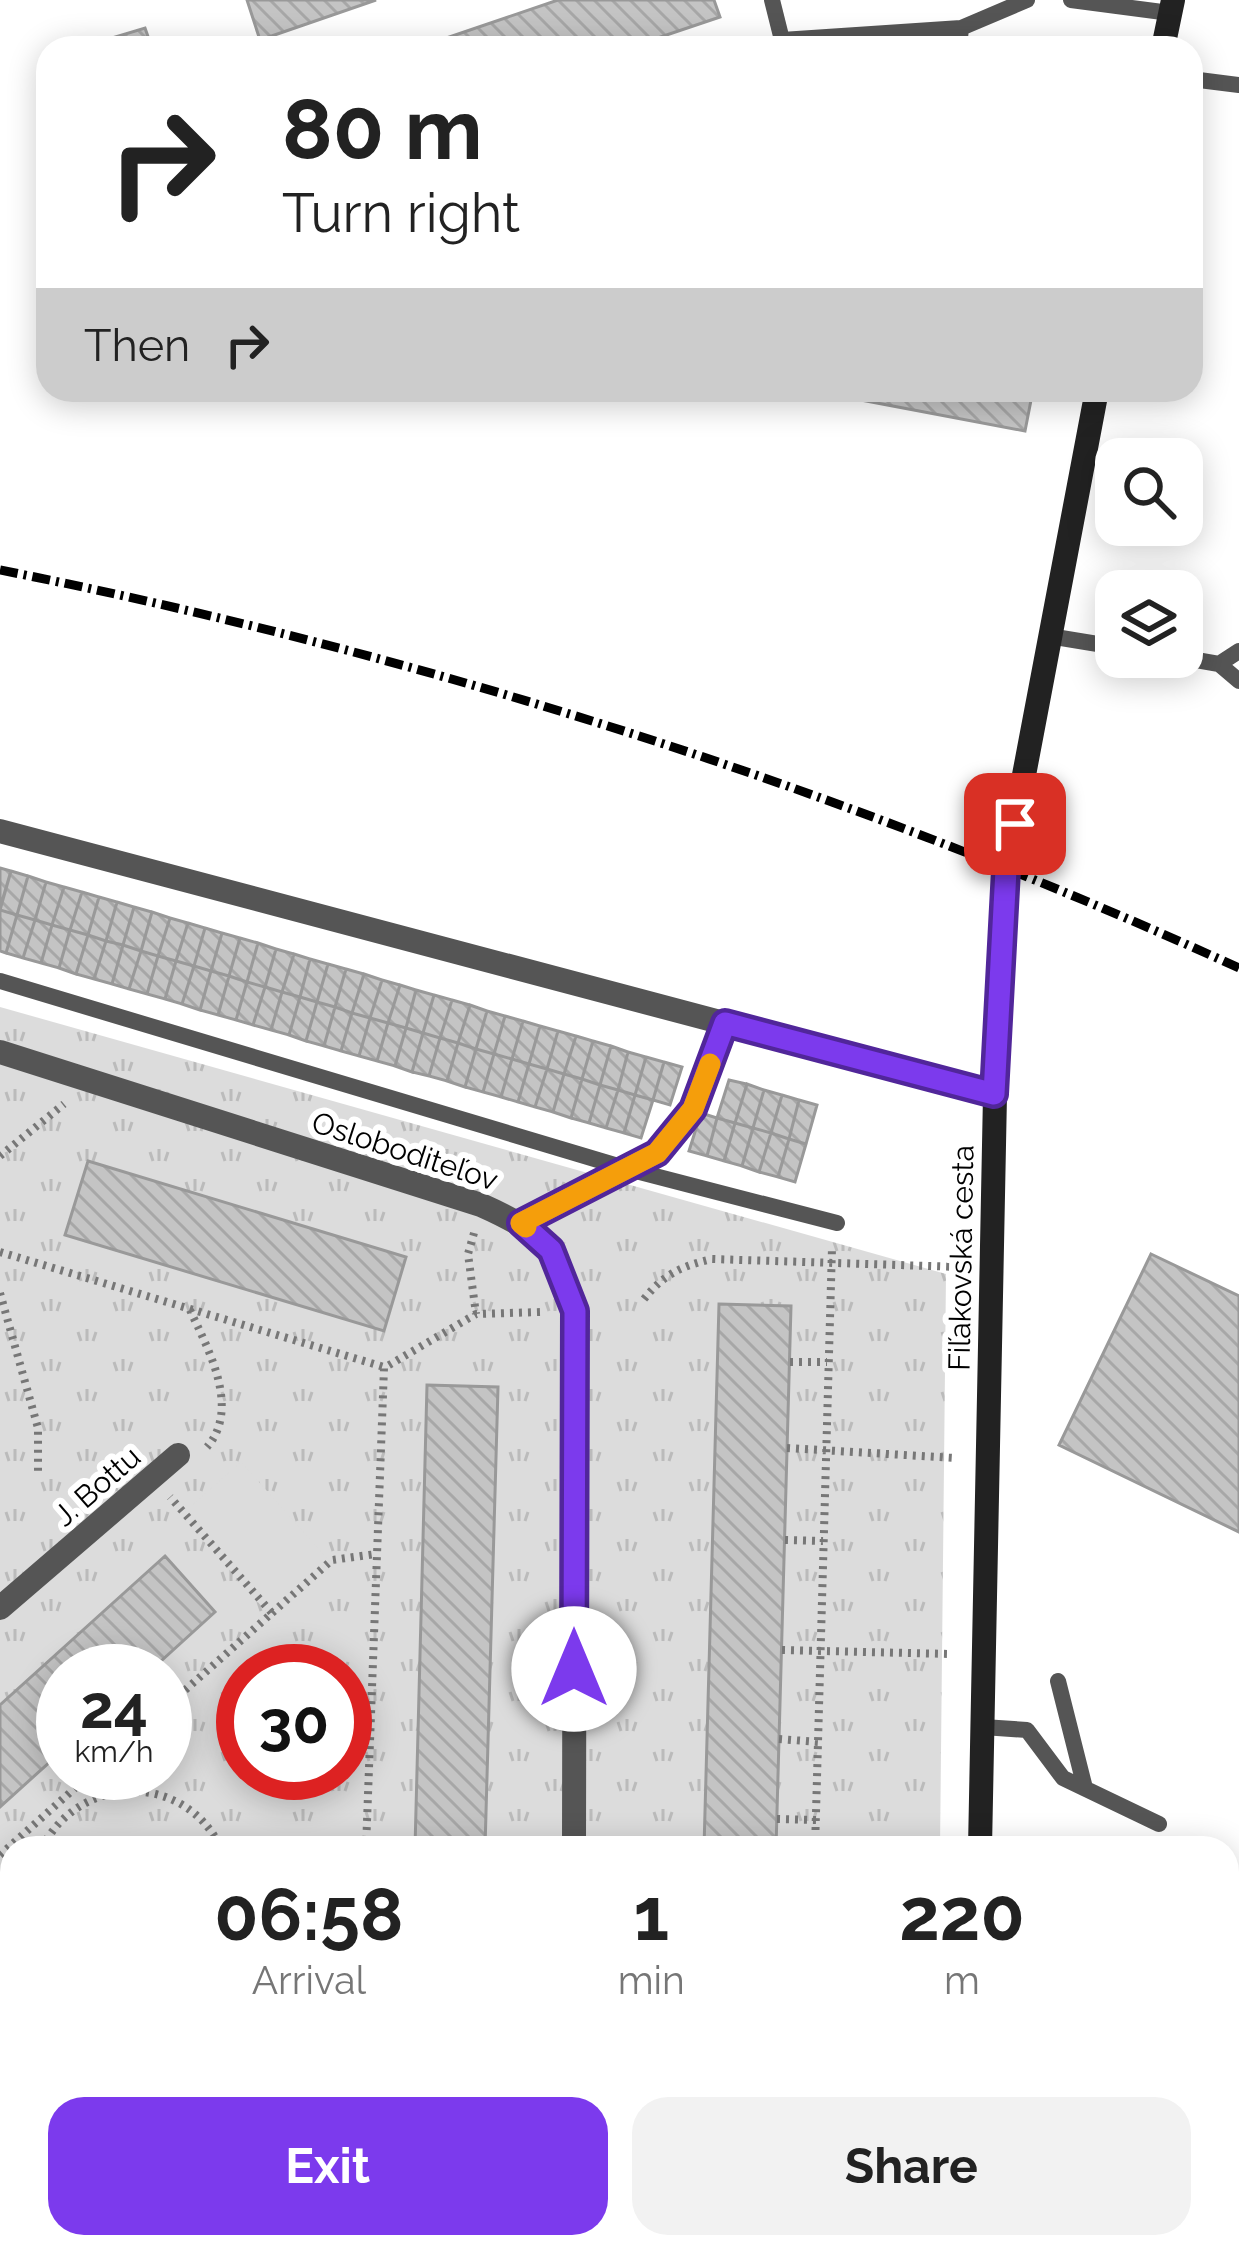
<!DOCTYPE html>
<html lang="en">
<head>
<meta charset="utf-8">
<style>
	:root { --surface:#fff; --page:#f2f2f2; --text:#222; --muted:#767676; --accent:#7c3aed }
	body { margin:0; font-family:Raleway,sans-serif; background:var(--page); color:var(--text); height:100vh; display:flex; flex-direction:column; font-size:45px; white-space:nowrap }
	* { box-sizing:border-box; margin:0 }
	p { font-size:39px; color:var(--muted) }
	.icon { flex:none; width:66px; height:66px; fill:none; stroke:currentColor; stroke-width:2; stroke-linecap:round; stroke-linejoin:round }
	.map { position:relative; flex:1; overflow:hidden }
	.side { position:absolute; left:0px; top:1836px; width:1239px; height:423px; display:flex; flex-direction:column; background:var(--surface); border-radius:36px 36px 0 0; box-shadow:0 6px 30px #0003 }
	.side>* { flex:none }
	.banner { position:absolute; left:36px; top:36px; width:1167px; height:366px; border-radius:36px; box-shadow:0 6px 30px #0003; background:#fff; color:var(--text); overflow:hidden }
	.tools { position:absolute; left:1095px; top:438px; display:grid; gap:24px }
	.tools a { display:grid; place-items:center; width:108px; height:108px; border-radius:24px; background:var(--surface); box-shadow:0 6px 30px #0003; font-size:60px }
	.speed { position:absolute; left:36px; top:1644px; display:flex; gap:24px; font-size:60px; font-weight:700; text-align:center }
	.speed>* { display:grid; place-content:center; width:156px; height:156px; border-radius:50%; background:var(--surface); box-shadow:0 6px 30px #0003; line-height:1 }
	.speed small { font-size:30px; font-weight:400 }
	.speed .limit { border:18px solid #d22; background:#fff; color:#111 }
	.pin { position:absolute; display:grid; place-items:center; width:102px; height:102px; color:#fff; margin:-51px; border-radius:24px; box-shadow:0 6px 18px #0006 }
	.me { position:absolute; width:132px; margin:-66px; rotate:0deg; stroke-linejoin:round; filter:drop-shadow(0 0 9px #0008) }
	.turn { display:flex; align-items:center; gap:42px; height:252px; padding:0 48px; font-size:54px }
	.turn .icon { width:156px; height:156px; stroke-width:2.5 }
	.turn b { display:block; font-size:84px; line-height:102px }
	.then { display:flex; align-items:center; height:114px; padding:0 48px; background:#0003; gap:24px; font-size:45px }
	.eta { display:flex; justify-content:space-evenly; align-items:center; height:204px; text-align:center }
	.eta b { font-size:72px; font-weight:700; line-height:84px }
	.primary-button { display:flex; gap:24px; margin-top:auto; padding:24px 48px }
	.primary-button a { flex:1; height:138px; border-radius:36px; background:var(--accent); color:#fff; font-size:48px; font-weight:700; line-height:138px; text-align:center }
	.primary-button a+a { background:var(--page); color:var(--text) }
	.map>svg:first-child { display:block }
	.grass { fill:url(#grass-tufts); fill-rule:evenodd }
	.green { fill:#dcdcdc }
	.lines { fill:none; stroke-linecap:round; stroke-linejoin:round }
	.stream { stroke:#a3a3a3; stroke-width:12 }
	.building { fill:url(#building-back-hatch); stroke:#999; stroke-width:3 }
	.path { stroke:#777; stroke-width:8; stroke-dasharray:3 6; stroke-linecap:butt }
	.lane { stroke:#555; stroke-width:16 }
	.street { stroke:#555; stroke-width:24 }
	.secondary { stroke:#222; stroke-width:24 }
	.rail { stroke:#000; stroke-width:9; stroke-dasharray:18 6 3 6; stroke-linecap:butt }
	.route-casing { stroke:#51269a; stroke-width:30 }
	.route { stroke:#7c3aed; stroke-width:21 }
	.slow { stroke:#f59e0b; stroke-width:21 }
	.labels { text-anchor:middle; dominant-baseline:central; stroke-width:12; stroke-linejoin:round; paint-order:stroke }
	.street-label { font-size:30px; fill:#000; stroke:#fff }
</style>
</head>
<body>
<div class="map">
<svg width="1239" height="2257" viewBox="0 0 1239 2257">
	<defs>
		<pattern id="grass-tufts" width="24" height="20" patternUnits="userSpaceOnUse" patternTransform="scale(3)"><rect width="24" height="20" fill="#dcdcdc"/><path d="M3 7l-1-3M5 7V3M7 7l1-3M15 17l-1-3M17 17v-4M19 17l1-3" fill="none" stroke="#bbb"/></pattern>
		<pattern id="building-back-hatch" width="6" height="6" patternUnits="userSpaceOnUse" patternTransform="scale(3)"><rect width="6" height="6" fill="#c4c4c4"/><path d="M-1 5l2 2M0 0l6 6M5-1l2 2" fill="none" stroke="#a7a7a7"/></pattern>
	</defs>
	<rect width="100%" height="100%" fill="#fff"/>
	<path class="grass" d="M0 1007 946 1274 940 1848H12V2110L0 2097ZM63 1671H165V1773H63ZM243 1671H345V1773H243Z
		M133 2247H936V2257H142Z"/>
	<path class="green" d="M241 1462 333 1565 272 1618 181 1515Z"/>
	<g class="lines">
		<path class="stream" d="M1227 2183 1239 2163
			M1183 2257 1189 2247"/>
	</g>
	<path class="building" d="M247 0H376L260 40Z
		M558 0H714L720 17 628 48H417Z
		M145 28 152 48H116L112 38Z
		M1032 40 1074 48H1031Z
		M842 390H1033L1025 431 840 396Z
		M0 868 11 871 0 908Z
		M11 871 28 876 17 915 0 910Z
		M28 876 46 882 35 920 17 915Z
		M46 882 64 887 52 925 35 920Z
		M64 887 82 892 70 930 52 925Z
		M82 892 99 897 88 935 70 930Z
		M99 897 117 902 106 941 88 935Z
		M117 902 134 907 123 945 106 941Z
		M134 907 152 912 141 951 123 945Z
		M0 910 17 915 6 953 0 951Z
		M152 912 170 918 158 956 141 951Z
		M17 915 35 920 23 958 6 953Z
		M170 918 188 923 176 961 158 956Z
		M35 920 52 925 41 963 23 958Z
		M188 923 205 928 194 966 176 961Z
		M52 925 70 930 59 968 41 963Z
		M205 928 222 933 211 971 194 966Z
		M70 930 88 935 76 974 59 968Z
		M222 933 240 938 229 976 211 971Z
		M88 935 106 941 94 979 76 974Z
		M240 938 258 943 247 982 229 976Z
		M106 941 123 945 112 984 94 979Z
		M258 943 276 949 265 987 247 982Z
		M123 945 141 951 129 989 112 984Z
		M276 949 294 954 282 992 265 987Z
		M141 951 158 956 147 994 129 989Z
		M294 954 310 959 300 997 282 992Z
		M158 956 176 961 165 999 147 994Z
		M310 959 328 964 317 1002 300 997Z
		M176 961 194 966 182 1004 165 999Z
		M328 964 346 969 335 1007 317 1002Z
		M194 966 211 971 200 1010 182 1004Z
		M346 969 364 974 352 1013 335 1007Z
		M211 971 229 976 218 1015 200 1010Z
		M364 974 382 980 370 1018 352 1013Z
		M229 976 247 982 236 1020 218 1015Z
		M382 980 400 985 388 1023 370 1018Z
		M247 982 265 987 253 1025 236 1020Z
		M400 985 416 990 406 1028 388 1023Z
		M265 987 282 992 271 1030 253 1025Z
		M416 990 434 995 423 1033 406 1028Z
		M282 992 300 997 289 1035 271 1030Z
		M434 995 452 1000 440 1038 423 1033Z
		M300 997 317 1002 306 1041 289 1035Z
		M452 1000 470 1005 458 1043 440 1038Z
		M317 1002 335 1007 324 1046 306 1041Z
		M470 1005 487 1011 476 1049 458 1043Z
		M335 1007 352 1013 341 1051 324 1046Z
		M487 1011 505 1016 494 1054 476 1049Z
		M352 1013 370 1018 359 1056 341 1051Z
		M505 1016 523 1021 512 1059 494 1054Z
		M370 1018 388 1023 377 1061 359 1056Z
		M523 1021 540 1026 529 1064 512 1059Z
		M388 1023 406 1028 395 1066 377 1061Z
		M540 1026 558 1031 547 1069 529 1064Z
		M406 1028 423 1033 412 1072 395 1066Z
		M558 1031 576 1036 564 1074 547 1069Z
		M423 1033 440 1038 429 1076 412 1072Z
		M576 1036 593 1041 582 1079 564 1074Z
		M440 1038 458 1043 447 1081 429 1076Z
		M593 1041 611 1046 600 1085 582 1079Z
		M458 1043 476 1049 465 1087 447 1081Z
		M611 1046 628 1052 618 1090 600 1085Z
		M476 1049 494 1054 483 1092 465 1087Z
		M628 1052 646 1057 635 1095 618 1090Z
		M494 1054 512 1059 501 1097 483 1092Z
		M646 1057 664 1062 653 1100 635 1095Z
		M512 1059 529 1064 518 1102 501 1097Z
		M664 1062 682 1067 670 1105 653 1100Z
		M529 1064 547 1069 535 1107 518 1102Z
		M547 1069 564 1074 553 1112 535 1107Z
		M564 1074 582 1079 571 1118 553 1112Z
		M582 1079 600 1085 589 1123 571 1118Z
		M729 1080 747 1084 735 1123 717 1118Z
		M747 1084 764 1090 753 1128 735 1123Z
		M600 1085 618 1090 606 1128 589 1123Z
		M618 1090 635 1095 624 1133 606 1128Z
		M764 1090 782 1095 771 1133 753 1128Z
		M635 1095 653 1100 641 1138 624 1133Z
		M782 1095 799 1100 789 1139 771 1133Z
		M799 1100 817 1105 806 1144 789 1139Z
		M701 1113 717 1118 707 1156 689 1151Z
		M717 1118 735 1123 724 1161 707 1156Z
		M735 1123 753 1128 742 1166 724 1161Z
		M753 1128 771 1133 759 1172 742 1166Z
		M771 1133 789 1139 778 1177 759 1172Z
		M789 1139 806 1144 795 1182 778 1177Z
		M88 1161 406 1257 384 1331 65 1235Z
		M1151 1254 1239 1296V1532L1059 1445Z
		M719 1304 791 1306 776 1848H704Z
		M427 1385 498 1387 485 1848H415Z
		M165 1556 215 1612 150 1671H63V1750L0 1807V1705Z
		M0 1968 12 1981V2086L0 2072Z
		M190 2247H414V2253Z
		M645 2247H763L762 2257H645Z
		M805 2247H845L844 2253 840 2257H810Z"/>
	<g class="lines">
		<path class="path" d="M0 1156 64 1104
			M474 1233 468 1254 476 1314
			M0 1252 384 1367
			M0 1293 38 1428V1472
			M644 1299C664 1274 682 1266 712 1259L960 1267
			M190 1310C208 1349 241 1408 207 1447
			M790 1362H827
			M787 1448 955 1458
			M785 1540 823 1541
			M272 1613 332 1560 376 1554
			M782 1650 951 1654
			M165 1708 272 1613 170 1497
			M779 1739 818 1742
			M777 1819 816 1820
			M42 1848C79 1774 184 1771 221 1848
			M366 1848 384 1368 476 1314 541 1312
			M815 1848 832 1248
			M0 1855 92 1773
			M0 1911 12 1925
			M356 2252V2257
			M247 2257V2250
			M428 2257 435 2247"/>
		<path class="lane" d="M772 0 782 40 779 47
			M1071 0 1170 13
			M782 40 961 28 1027 0
			M959 48 961 28
			M1191 79 1239 85
			M1049 636 1116 647
			M1179 657 1219 664 1239 651
			M1219 664 1239 681
			M0 981 628 1169 837 1223
			M521 1223 657 1153 693 1109 725 1023
			M1058 1681 1085 1788
			M983 1727 1027 1730 1063 1778 1159 1824
			M857 2257 858 2247"/>
		<path class="street" d="M0 831 995 1095
			M0 1052 481 1205C546 1234 550 1246 575 1311L574 1848
			M0 1608 178 1455
			M0 2156 12 2170
			M82 2247 92 2257
			M561 2257V2247"/>
		<path class="secondary" d="M1163 48 1173 0
			M980 1848 995 1095 1006 870 1097 390
			M968 2257 969 2247"/>
		<path class="rail" d="M0 570C424 654 846 789 1239 968"/>
	</g>
	<g class="lines">
		<g class="route-casing">
			<path id="route" d="M574 1669 575 1311 551 1250 521 1223 657 1153 693 1109 725 1023 994 1094 1006 870 1015 824"/>
		</g>
		<use href="#route" class="route"/>
		<path class="slow" d="M526 1227 521 1223 657 1153 693 1109 710 1064"/>
	</g>
	<g class="labels">
		<g class="street-label">
			<text transform="translate(405 1151) rotate(18)">Osloboditeľov</text>
			<text transform="translate(961 1258) rotate(-89)">Fiľakovská cesta</text>
			<text transform="translate(97 1486) rotate(-41)">J. Bottu</text>
		</g>
	</g>
</svg>
<div class="tools">
<a><svg class="icon" aria-label="search" viewBox="0 0 24 24"><circle cx="10" cy="10" r="6"/><path d="M15 15l6 6"/></svg></a>
<a><svg class="icon" aria-label="layers" viewBox="0 0 24 24"><path d="M12 4l9 5-9 5-9-5zM3 14l9 5 9-5"/></svg></a>
</div>
<div class="speed"><div>24<small>km/h</small></div><div class="limit">30</div></div>
<div class="pin" style="left:1015px;top:824px;background:#d93025"><svg class="icon" aria-label="arrive" viewBox="0 0 24 24"><path d="M6 21V4h12l-3 4 3 4H6"/></svg></div>
<svg class="me" style="left:574px;top:1669px" viewBox="-20 -20 40 40"><circle r="19" fill="#fff"/><path d="M0-13L10 11 0 6-10 11z" fill="#7c3aed"/></svg>
<div class="banner">
<div class="turn"><svg class="icon" aria-label="right" viewBox="0 0 24 24"><path d="M7 20v-9h11M14 6l5 5-5 5"/></svg><div><b>80 m</b>Turn right</div></div>
<div class="then">Then<svg class="icon" aria-label="right" viewBox="0 0 24 24"><path d="M7 20v-9h11M14 6l5 5-5 5"/></svg></div>
</div>
<section class="side">
<div class="eta">
<div><b>06:58</b><p>Arrival</p></div>
<div><b>1</b><p>min</p></div>
<div><b>220</b><p>m</p></div>
</div>
<div class="primary-button"><a>Exit</a><a>Share</a></div>
</section>
</div>
</body>
</html>
